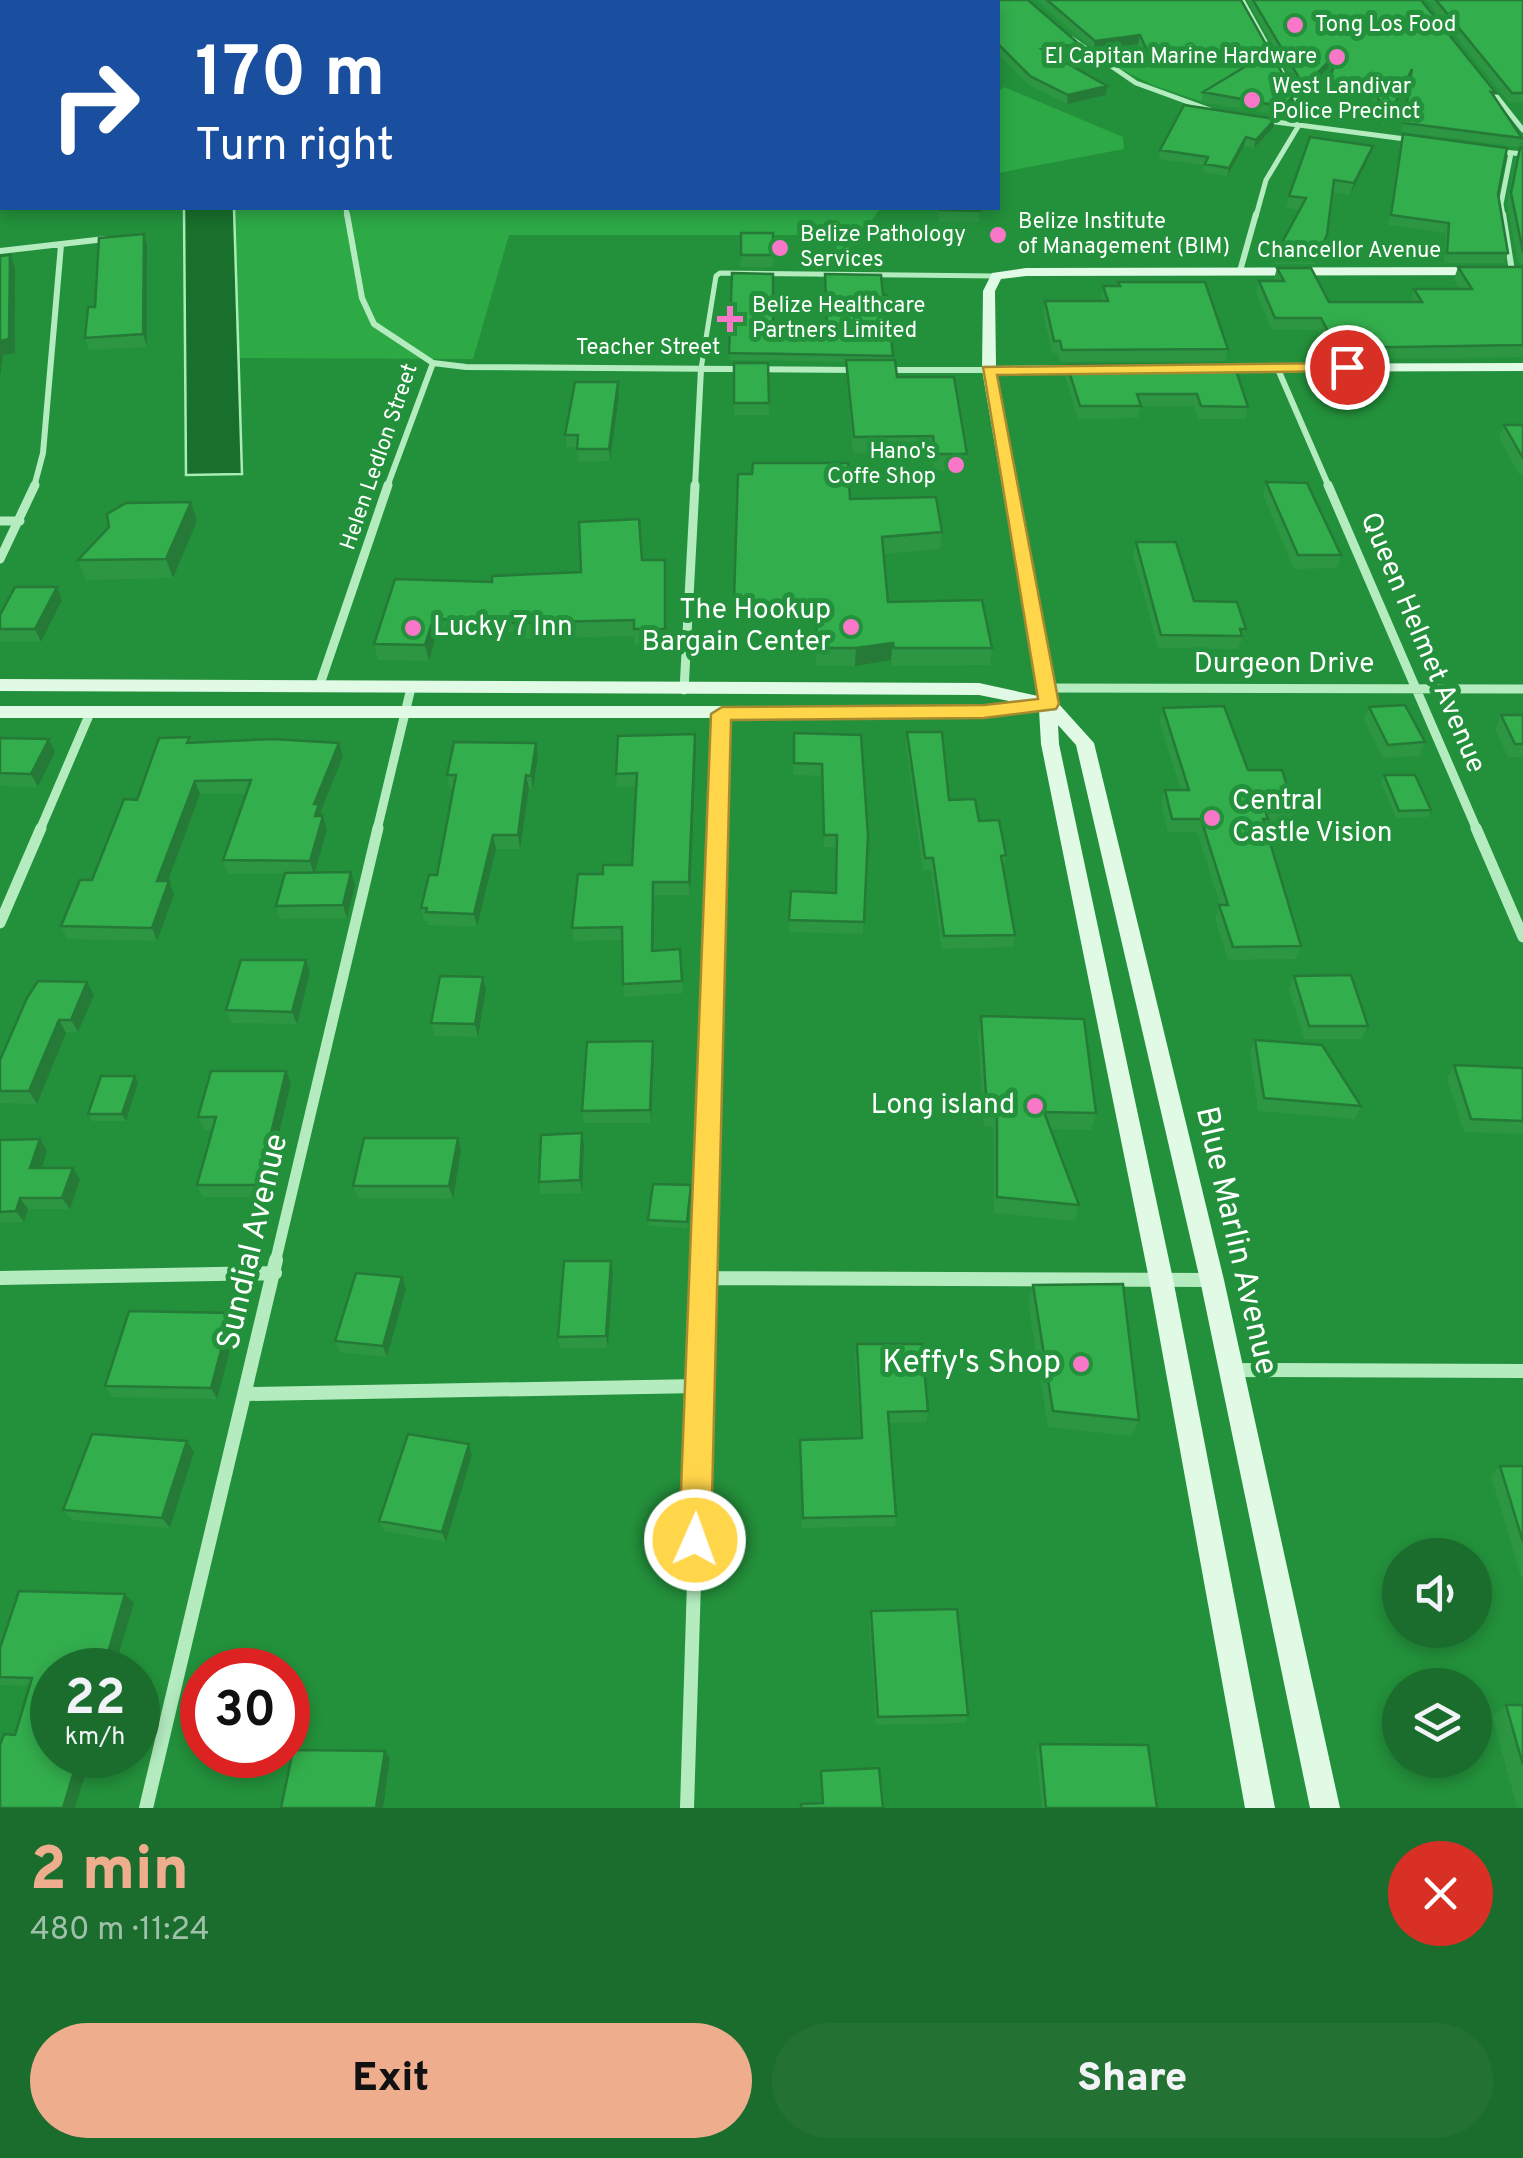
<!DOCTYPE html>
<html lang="en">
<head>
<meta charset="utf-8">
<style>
	:root { --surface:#1a6d2c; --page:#237234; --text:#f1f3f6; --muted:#9fc0a9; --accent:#eead8d }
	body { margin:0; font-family:Overpass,sans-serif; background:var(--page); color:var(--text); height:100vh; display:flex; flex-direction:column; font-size:38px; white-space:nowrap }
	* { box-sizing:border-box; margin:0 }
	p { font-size:32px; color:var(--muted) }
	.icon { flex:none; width:55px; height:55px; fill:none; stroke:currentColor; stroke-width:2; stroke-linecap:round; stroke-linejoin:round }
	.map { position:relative; height:1808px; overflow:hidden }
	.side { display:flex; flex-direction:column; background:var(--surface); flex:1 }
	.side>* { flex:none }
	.guide { position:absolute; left:0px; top:0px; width:1000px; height:210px; box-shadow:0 5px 15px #0003; background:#1a4fa0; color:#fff; overflow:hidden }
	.fabs { position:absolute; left:1382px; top:1538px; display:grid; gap:20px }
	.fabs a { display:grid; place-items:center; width:110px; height:110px; border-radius:50%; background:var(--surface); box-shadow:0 5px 15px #0003; font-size:50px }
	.speed { position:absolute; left:30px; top:1648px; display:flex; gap:20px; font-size:50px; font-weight:700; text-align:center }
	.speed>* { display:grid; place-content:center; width:130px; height:130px; border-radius:50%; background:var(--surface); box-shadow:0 5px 15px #0003; line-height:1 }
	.speed small { font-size:25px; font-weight:400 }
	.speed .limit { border:15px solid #d22; background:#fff; color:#111 }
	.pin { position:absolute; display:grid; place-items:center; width:85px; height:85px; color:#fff; margin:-42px; border:5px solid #fff; border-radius:50%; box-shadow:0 2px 10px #0007 }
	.me { position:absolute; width:110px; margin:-55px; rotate:2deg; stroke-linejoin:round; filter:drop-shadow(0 0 8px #0008) }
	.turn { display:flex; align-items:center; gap:35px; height:210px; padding:0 30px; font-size:45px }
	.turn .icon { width:130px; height:130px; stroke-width:2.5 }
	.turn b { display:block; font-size:70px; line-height:85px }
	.round { display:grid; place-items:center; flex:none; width:105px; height:105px; border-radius:52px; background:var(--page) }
	.headline { display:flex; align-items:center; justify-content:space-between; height:170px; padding:0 30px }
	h1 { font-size:60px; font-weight:800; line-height:75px; color:var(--accent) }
	.cta { display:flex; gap:20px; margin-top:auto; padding:20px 30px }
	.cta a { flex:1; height:115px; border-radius:60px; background:var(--accent); color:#111; font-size:40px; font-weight:800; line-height:115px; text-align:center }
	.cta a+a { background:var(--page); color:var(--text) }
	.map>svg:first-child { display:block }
	.green { fill:#2da946 }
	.water { fill:#18702c; stroke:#a9edb6; stroke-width:2.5 }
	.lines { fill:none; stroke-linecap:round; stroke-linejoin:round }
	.lane { stroke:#b4ecc0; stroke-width:5 }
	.street-far4 { stroke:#b4ecc0; stroke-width:5 }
	.street-far3 { stroke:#b4ecc0; stroke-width:6 }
	.street-far2 { stroke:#b4ecc0; stroke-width:9 }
	.street-far1 { stroke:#b4ecc0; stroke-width:11 }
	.street { stroke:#b4ecc0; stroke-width:14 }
	.secondary { fill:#e0fae6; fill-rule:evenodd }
	.wall { fill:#2c9642 }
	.shaded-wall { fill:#247a36 }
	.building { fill:#33ae4d; stroke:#247a36; stroke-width:2.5 }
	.route { fill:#ffd54a; stroke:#a68a30; stroke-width:2.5 }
	.poi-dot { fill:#f877c9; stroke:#23913b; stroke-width:4 }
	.labels { text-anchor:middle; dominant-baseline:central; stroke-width:10; stroke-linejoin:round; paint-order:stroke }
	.far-poi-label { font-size:22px; fill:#fff; stroke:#23913b; text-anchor:start }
	.far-street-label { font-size:22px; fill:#fff; stroke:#23913b }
	.poi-label { font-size:28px; fill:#fff; stroke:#23913b; text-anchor:end }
	.street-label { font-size:28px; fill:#fff; stroke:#23913b }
	.near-street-label { font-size:32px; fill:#fff; stroke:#23913b }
	.near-poi-label { font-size:32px; fill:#fff; stroke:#23913b; text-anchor:end }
</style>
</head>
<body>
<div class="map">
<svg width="1523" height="1808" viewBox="0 0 1523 1808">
	<rect width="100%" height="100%" fill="#23913b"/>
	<path class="green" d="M228 0H617L590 2Z
		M1116 67 1269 68 1232 86 1209 104 1155 86Z
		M1004 87 1123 137 1124 149 998 173V92Z
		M234 208H881L836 265 837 235H509L473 359 239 358Z"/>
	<path class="water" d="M184 208H234L242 474 186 475Z"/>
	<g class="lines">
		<path class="lane" d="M701 369 716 276 720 273 996 276"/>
		<path class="street-far4" d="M1242 0 1300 105 1299 125 1266 180 1256 216
			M1072 39 1136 83 1210 110
			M1489 87 1523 130
			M1261 120 1413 140
			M1494 151 1523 154
			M346 208 347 216
			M1503 216 1501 204 1511 153"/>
		<path class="street-far3" d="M347 214 362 298 374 324 433 363
			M1503 214 1512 271
			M0 251 105 239
			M1240 271 1256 214
			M433 363 466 367 857 370
			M1277 367 1329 487
			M884 370H989
			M34 487 43 453 61 245
			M387 487 433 363
			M695 487 701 369"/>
		<path class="street-far2" d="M1328 485 1477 830
			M0 521H20
			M0 559 35 485
			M319 687 388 485
			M1045 688 1523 689
			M684 690 695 485
			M40 830 90 713
			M377 830 411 688
			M717 830 721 713"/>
		<path class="street-far1" d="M1476 828 1523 937
			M0 923 41 828
			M275 1263 378 828
			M704 1263 717 828"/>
		<path class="street" d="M0 1278 275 1273
			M703 1278 1211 1280
			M1234 1370 1523 1371
			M247 1394 699 1386
			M146 1808 276 1260
			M687 1808 704 1260"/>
		<path class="secondary" d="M1523 267V275L1026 276 1001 279 995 291 996 366 1092 365 1099 369 1092 373 997 374 1057 702 1094 743 1224 1280 1340 1808H1310L1200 1280 1076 745 1058 725 1059 744 1173 1279 1275 1808H1245L1149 1279 1041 744 1039 710 984 718H0V706H984L1014 702 979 695 0 691V679L979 683 1038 696 982 370 983 291 992 273 1026 268Z
			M1523 363V371L1210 372 1203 368 1210 364Z"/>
	</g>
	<path class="wall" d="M925 0H1028L1078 53 1054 56 1107 86 1106 95 1067 104 1029 85 998 54V2H928Z
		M1036 0H1241L1292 103 1283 116 1201 102 1203 92 1253 62 1147 64 1138 44 1094 50Z
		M1247 0H1421L1496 93 1494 97 1522 138 1519 147 1402 132 1409 78 1384 128 1369 93 1326 92 1337 59 1306 92H1300Z
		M1426 0H1523V102H1509Z
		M1275 119 1273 128 1254 148 1244 146 1227 176 1203 172 1204 165 1159 159 1160 150Z
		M1403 134 1498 194 1508 253 1504 263H1444L1446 233 1388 225 1400 144Z
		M1373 146 1369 157 1350 195 1332 192 1327 235 1324 247 1316 264H1274L1277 252 1300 210 1286 208 1289 196Z
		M1520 148H1523V264L1518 263 1507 204 1516 159Z
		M938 208H979V222H939Z
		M741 233H773V267H741Z
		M144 234 147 245V347L89 350 85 338 95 307Z
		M1458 267H1523V357L1333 360 1317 330H1272L1256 293 1259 281H1275L1274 279 1277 268 1329 302H1411L1414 289H1460L1454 279Z
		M732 273 773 323H827L883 295 893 360 897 377 967 454 965 471H934L931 452 853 453 846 376V362L729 360Z
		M1118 282 1228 349 1225 361 1060 362 1058 353H1052L1043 312 1045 301H1102L1101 297 1103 286H1118Z
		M734 363H768L769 415H734Z
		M1234 364 1248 407 1245 419H1198L1194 406H1141L1138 418 1078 419 1065 377 1067 365Z
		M618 382 619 395 610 461 578 462 577 447 567 448 565 435Z
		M1504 425H1523V474H1519L1499 438Z
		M1266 482 1341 555 1337 568 1294 569 1263 495Z
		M850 499 942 532 940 549 884 554 888 602 992 648 990 665 892 666 891 660 855 666H816L814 621H750V615H734V598Z
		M197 521 173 578 86 580 78 560Z
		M1136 542 1194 601 1246 629 1238 649 1158 648 1133 555Z
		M642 560 666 575V644L635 645 634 636 515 639 514 632 436 635 429 661 378 660 374 644 492 582 581 572Z
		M57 587 62 600 41 642H0V615Z
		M1369 707 1425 742 1420 756 1383 758 1364 720Z
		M1163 708 1248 770 1295 810 1291 823H1267L1266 827 1301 946 1296 959 1228 960 1215 918 1220 905 1197 832H1168L1161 803 1165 790H1181L1159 721Z
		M1501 715H1523V757H1508L1495 729Z
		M907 732 949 800 979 821 1006 855 1004 868 1015 935 1013 947 942 949 931 870 923 871 906 745Z
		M794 733 861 735 868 835 863 934 789 932 791 891 836 893V847H824L821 776 793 775Z
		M695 734 690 895H654L653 950 680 949 683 993 624 997 622 940 573 941 572 928 603 874 632 865 636 786 617 787 616 774Z
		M190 737 192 743H339L343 756 321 811 327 830 314 872 355 885 347 918 280 919 276 906 285 874H228L223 860 246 794H200L167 881 174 895 157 941 67 939 61 926 92 880 137 800Z
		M0 738 55 752 38 787 0 786Z
		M536 743 538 756 533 789H529L520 849H496L477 927 429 925 428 921H424L421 908 437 875 454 788H449L447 775Z
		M1384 775 1431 810 1428 817 1396 818 1381 782Z
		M306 960 310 973 297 1024 231 1023 226 1010Z
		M1294 976 1368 1026 1362 1039H1304L1289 989Z
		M486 989 478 1037 435 1036 431 1023Z
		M94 995 78 1032 66 1033 37 1104 0 1103V1060Z
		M981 1016 1096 1113 1091 1130 1050 1129 1079 1205 1075 1221 994 1213 993 1127 984 1126 978 1033Z
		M1255 1040 1361 1106 1355 1119 1258 1111 1250 1053Z
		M654 1054 651 1123H584L582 1111Z
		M1454 1065 1523 1068V1134L1464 1132 1447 1078Z
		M286 1071 291 1083 276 1146 282 1159 272 1197H203L197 1185 213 1129 204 1130 198 1117Z
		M138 1083 126 1121H92L88 1114Z
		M582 1133 584 1146 582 1193 541 1194 539 1182Z
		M0 1140 47 1151 41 1168H73L80 1180 70 1209H28L24 1222 0 1223Z
		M461 1151 453 1199 358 1198 353 1186Z
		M691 1185 687 1228 649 1226 648 1220Z
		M611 1261 613 1273 608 1348H560L558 1337Z
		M1033 1285 1139 1420 1132 1436 1048 1427 1028 1302Z
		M406 1289 387 1357 340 1352 335 1341Z
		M237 1324 217 1399 113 1397 105 1386Z
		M857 1344 928 1411 926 1422 889 1423 896 1516 895 1526 802 1528 800 1440 860 1438 855 1356Z
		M187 1441 194 1452 170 1528 72 1520 63 1510Z
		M469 1444 472 1455 446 1542 384 1531 379 1521Z
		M1500 1466H1523V1577H1521L1491 1476Z
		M134 1603 114 1670H52V1755H91L75 1808H0L30 1686 0 1685V1648Z
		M871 1611 968 1715 965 1723 876 1725 869 1620Z
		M1506 1705H1523V1808L1517 1807 1492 1716Z
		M1040 1744 1157 1808H1042L1036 1752Z"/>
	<path class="shaded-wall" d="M1140 35 1138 44 1094 50 1095 41Z
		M1079 44 1078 53 1041 58 1042 49Z
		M1340 49 1338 57 1306 92 1308 83Z
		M1412 69 1409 78 1384 128 1387 119Z
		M1107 86 1106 95 1067 104 1068 95Z
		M1294 94 1292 103 1283 116 1285 107Z
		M1275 119 1273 128 1254 148 1256 140Z
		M1246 137 1244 146 1227 176 1229 168Z
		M1373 146 1369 157 1350 195 1354 183Z
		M144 234 147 245V347L143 334Z
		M1327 235 1324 247 1316 264 1319 252Z
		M10 255 15 268V353L3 355 0 377V341Z
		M618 382 619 395 610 461 609 449Z
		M191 502 197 521 173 578 166 559Z
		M57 587 62 600 41 642 35 629Z
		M433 620 436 635 429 661 425 645Z
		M893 643 891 660 855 666 856 648Z
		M695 734 696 747 690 895 689 882Z
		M49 739 55 752 38 787 31 774Z
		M339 743 343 756 321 811 327 830 314 875 310 861 314 804Z
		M536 743 538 756 533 789 531 776Z
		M526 775 529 789 520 849 518 835Z
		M195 781 200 794 163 894 157 881Z
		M493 835 496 849 477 927 474 914Z
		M351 872 355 885 347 918 343 905Z
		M169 881 174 895 157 941 152 928Z
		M653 882 654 895 653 963 652 951Z
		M306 960 310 973 297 1024 292 1012Z
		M483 977 486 989 478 1037 475 1024Z
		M87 982 94 995 78 1032 71 1020Z
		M59 1020 66 1033 37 1104 29 1091Z
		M653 1041 654 1054 651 1123 650 1110Z
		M286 1071 291 1083 273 1159 268 1146Z
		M135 1076 138 1083 126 1121 122 1114Z
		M582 1133 584 1146 582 1193 580 1180Z
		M458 1138 461 1151 453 1199 449 1186Z
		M40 1139 47 1151 38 1180 30 1168Z
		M276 1146 282 1159 272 1197 267 1185Z
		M73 1168 80 1180 70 1209 62 1198Z
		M20 1198 28 1209 24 1222 16 1211Z
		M611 1261 613 1273 608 1348 606 1336Z
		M402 1277 406 1289 387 1357 383 1346Z
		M231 1313 237 1324 217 1399 211 1388Z
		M187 1441 194 1452 170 1528 162 1518Z
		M469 1444 472 1455 446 1542 442 1532Z
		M125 1594 134 1603 114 1670H103Z
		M385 1751 390 1758 383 1808H376Z
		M79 1755H91L75 1808H63Z"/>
	<path class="building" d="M812 0H843L845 2H813Z
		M933 0H1028L1079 44 1042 49 1107 86 1068 95 1030 76 998 44V2H936Z
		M1047 0H1241L1294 94 1285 107 1203 92 1268 53 1149 55 1140 35 1095 41Z
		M1253 0H1421L1496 93 1491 92 1522 138 1404 123 1412 69 1387 119 1372 84 1328 83 1340 49 1308 83H1302Z
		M1436 0H1523V93H1512Z
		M1184 105 1275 119 1256 140 1246 137 1229 168 1205 164 1208 157 1160 150Z
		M1403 134 1507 148 1498 194 1508 253H1447L1449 223 1391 215Z
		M1310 137 1373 146 1354 183 1334 180 1327 235 1319 252H1277L1306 198 1289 196Z
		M1520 148H1523V252L1511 193Z
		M940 208H979L980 211 940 210Z
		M741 233H773V255H741Z
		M144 234 143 334 85 338 88 307H95L99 238Z
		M10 255 9 339 0 341V256Z
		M1458 267H1523V345L1337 348 1321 318H1275L1259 281H1284L1277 268H1311L1329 302H1422L1414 289H1472Z
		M732 273 773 274V323H827L825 274 881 275 883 295H887L893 356 729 353Z
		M1118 282H1205L1228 349 1062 350 1060 341H1054L1045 301H1108L1103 286H1120Z
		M846 360H895L897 377H954L967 454H935L933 436 854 437Z
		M734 363H768L769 403H734Z
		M1234 364 1248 407 1201 406 1197 394H1137L1141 406H1080L1067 365Z
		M575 382H618L609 449H577L578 435H565Z
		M1504 425H1523V458Z
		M753 463H848L850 499 936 497 942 532 882 537 888 602 982 600 992 648H894L893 643 856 648H817L815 604H750L751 598H734L738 474H752Z
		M1266 482 1307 483 1341 555H1298Z
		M191 502 166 559 78 560 109 527 107 514 126 503Z
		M639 519 642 560H665V629H634V620L513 623V616L433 620 425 645 374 644 395 579 492 582V576L581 572 579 522Z
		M1136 542H1176L1194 601 1237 602 1246 629H1240L1242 636 1161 635Z
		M15 587H57L35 629H0V615Z
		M1405 705 1425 742 1388 745 1369 707Z
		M1224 706 1248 770H1282L1295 810H1265L1268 819H1263L1301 946 1233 947 1219 905H1228L1201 819H1172L1165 790H1189L1163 708Z
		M1501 715H1523V744H1515Z
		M907 732H942L949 800 975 799 979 821 999 820 1006 855 1001 856 1015 935 944 936 933 858H925Z
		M794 733 861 735 868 835 864 922 789 920 791 891 836 893 837 835H824L822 764 794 763Z
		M695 734 689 882H653L652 951 680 949 682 981 623 984 622 927 572 928 578 874H603V865H632L637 773 616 774 618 736Z
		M190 737 187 743 272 739 339 743 314 804H319L315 816H323L310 861 223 860 251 780 195 781 157 881H169L152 928 61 926 80 880H92L124 799 137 800 159 738Z
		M0 738 49 739 31 774 0 773Z
		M454 742 536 743 531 776 526 775 518 835H493L474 914 426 912 427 908H421L429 875H437L456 775H447Z
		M1384 775H1415L1431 810 1399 811Z
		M351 872 343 905 276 906 285 873Z
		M241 960H306L292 1012 226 1010Z
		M1351 975 1368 1026H1309L1294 976Z
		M440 976 483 977 475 1024 431 1023Z
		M38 981 87 982 71 1020H59L29 1091H0V1060L27 998Z
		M981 1016 1084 1019 1096 1113 1044 1112 1079 1205 997 1197V1110H987Z
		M1255 1040 1322 1045 1361 1106 1264 1098Z
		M653 1041 650 1110 582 1111 587 1042Z
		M1454 1065 1523 1068V1121L1471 1119Z
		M211 1071H286L268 1146H276L267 1185H197L216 1117H198Z
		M101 1076H135L122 1114H88Z
		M582 1133 580 1180 539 1182 541 1135Z
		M364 1138H458L449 1186H353Z
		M40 1139 30 1168H73L62 1198H20L16 1211 0 1212V1140Z
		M653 1184 691 1185 687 1222 648 1220Z
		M564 1261H611L606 1336 558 1337Z
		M356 1273 402 1277 383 1346 335 1341Z
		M1123 1284 1139 1420 1053 1411 1033 1285Z
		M129 1311 231 1313 211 1388 105 1386Z
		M857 1344H922L928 1411 888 1412 896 1516 803 1518 800 1440 862 1438Z
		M92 1434 187 1441 162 1518 63 1510Z
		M408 1434 469 1444 442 1532 379 1521Z
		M1500 1466H1523V1542Z
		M19 1591 125 1594 103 1670H52V1755H79L63 1808H0V1745L4 1734 15 1735 32 1678 0 1677V1648Z
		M957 1609 968 1715 878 1717 871 1611Z
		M1506 1705H1523V1765Z
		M1040 1744 1148 1745 1157 1808H1046Z
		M293 1750 385 1751 376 1808H281Z
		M879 1768 883 1808H801V1804L823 1803 821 1771Z"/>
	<path class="route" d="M1347 363 1355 367 1353 371 997 375 1059 704 1056 709 984 718 731 720 711 1540 706 1551 695 1555 684 1551 679 1540 711 714 722 707 984 705 1038 699 983 367Z"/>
	<g class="poi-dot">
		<circle cx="1295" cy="25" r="10"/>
		<circle cx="1337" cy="57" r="10"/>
		<circle cx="1252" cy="100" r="10"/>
		<circle cx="998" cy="235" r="10"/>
		<circle cx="780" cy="248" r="10"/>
		<path d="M725 304h10v10h10v10h-10v10h-10v-10h-10v-10h10z"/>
		<circle cx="956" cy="465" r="10"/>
		<circle cx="851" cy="627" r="10"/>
		<circle cx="413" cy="628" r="10"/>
		<circle cx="1212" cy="818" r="10"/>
		<circle cx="1035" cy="1106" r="10"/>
		<circle cx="1081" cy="1364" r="10"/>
	</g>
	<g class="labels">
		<g class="far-poi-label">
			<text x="1315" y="25">Tong Los Food</text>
			<text x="1317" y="57" text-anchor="end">El Capitan Marine Hardware</text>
			<text x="1272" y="87">West Landivar<tspan x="1272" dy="25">Police Precinct</tspan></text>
			<text x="1018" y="222">Belize Institute<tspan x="1018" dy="25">of Management (BIM)</tspan></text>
			<text x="800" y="235">Belize Pathology<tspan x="800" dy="25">Services</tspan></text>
			<text x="752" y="306">Belize Healthcare<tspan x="752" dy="25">Partners Limited</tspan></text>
			<text x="936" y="452" text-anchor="end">Hano's<tspan x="936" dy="25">Coffe Shop</tspan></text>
		</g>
		<g class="far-street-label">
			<text x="1349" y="251">Chancellor Avenue</text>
			<text x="648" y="348">Teacher Street</text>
			<text transform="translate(380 457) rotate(-71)">Helen Ledlon Street</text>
		</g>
		<g class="poi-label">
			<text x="831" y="611">The Hookup<tspan x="831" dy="32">Bargain Center</tspan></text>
			<text x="433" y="628" text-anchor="start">Lucky 7 Inn</text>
			<text x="1232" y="802" text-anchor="start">Central<tspan x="1232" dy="32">Castle Vision</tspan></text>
			<text x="1015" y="1106">Long island</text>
		</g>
		<g class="street-label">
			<text transform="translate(1422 643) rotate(67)">Queen Helmet Avenue</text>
			<text x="1284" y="665">Durgeon Drive</text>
		</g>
		<g class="near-street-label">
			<text transform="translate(1235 1241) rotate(77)">Blue Marlin Avenue</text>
			<text transform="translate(254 1242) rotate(-77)">Sundial Avenue</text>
		</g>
		<g class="near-poi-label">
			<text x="1061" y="1364">Keffy's Shop</text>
		</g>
	</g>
</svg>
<div class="fabs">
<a><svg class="icon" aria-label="sound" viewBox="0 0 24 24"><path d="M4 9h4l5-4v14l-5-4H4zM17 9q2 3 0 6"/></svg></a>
<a><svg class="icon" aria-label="layers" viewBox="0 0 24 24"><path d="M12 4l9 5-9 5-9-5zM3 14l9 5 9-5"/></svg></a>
</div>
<div class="speed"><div>22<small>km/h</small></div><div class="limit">30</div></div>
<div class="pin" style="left:1347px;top:367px;background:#d93025"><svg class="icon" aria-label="arrive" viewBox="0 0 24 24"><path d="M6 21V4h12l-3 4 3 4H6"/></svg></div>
<svg class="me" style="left:695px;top:1540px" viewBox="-20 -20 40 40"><circle r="17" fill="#ffd54a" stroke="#fff" stroke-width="3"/><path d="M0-11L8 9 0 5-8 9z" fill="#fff"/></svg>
<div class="guide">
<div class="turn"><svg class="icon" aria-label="right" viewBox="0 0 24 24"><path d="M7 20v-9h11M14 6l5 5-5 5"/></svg><div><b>170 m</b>Turn right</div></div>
</div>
</div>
<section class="side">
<div class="headline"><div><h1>2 min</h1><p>480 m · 11:24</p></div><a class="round" style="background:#d93025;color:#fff"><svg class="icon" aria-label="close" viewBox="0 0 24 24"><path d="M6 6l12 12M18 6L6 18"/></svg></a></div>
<div class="cta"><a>Exit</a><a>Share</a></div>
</section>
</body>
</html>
